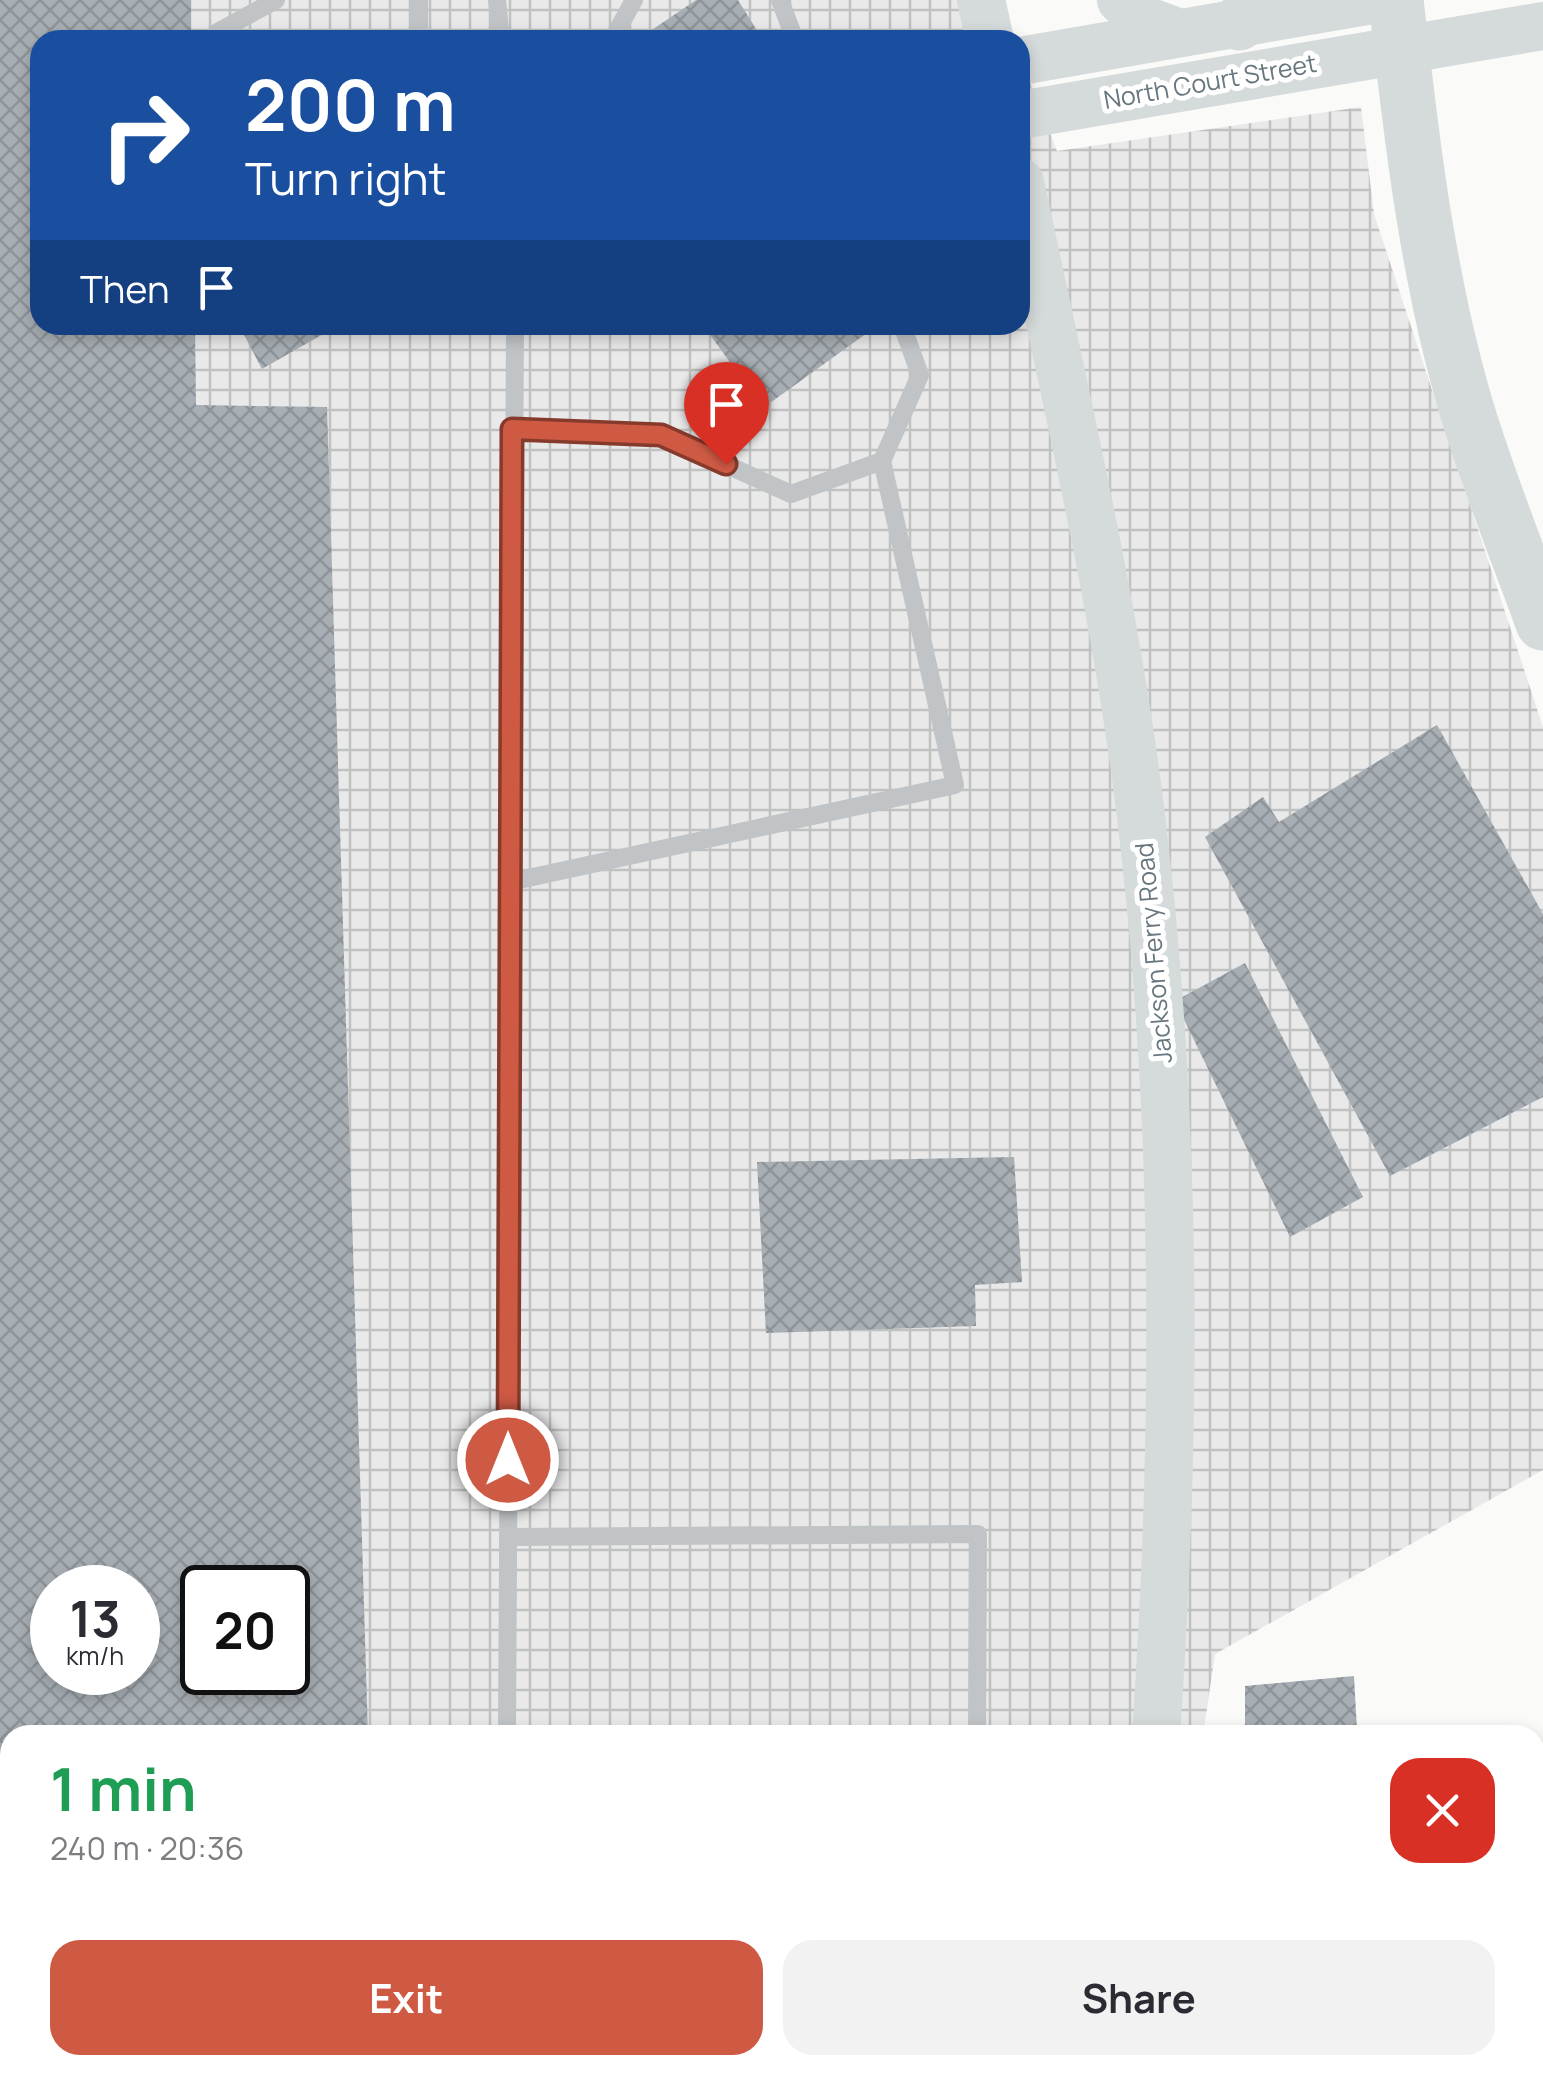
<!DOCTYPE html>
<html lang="en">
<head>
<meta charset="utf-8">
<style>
	:root { --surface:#fff; --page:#f2f2f3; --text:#2b2b33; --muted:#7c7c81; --accent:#ce5a44 }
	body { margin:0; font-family:Manrope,sans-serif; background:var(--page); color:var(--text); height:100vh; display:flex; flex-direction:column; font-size:38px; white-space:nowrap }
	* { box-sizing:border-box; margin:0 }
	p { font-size:32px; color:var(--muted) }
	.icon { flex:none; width:55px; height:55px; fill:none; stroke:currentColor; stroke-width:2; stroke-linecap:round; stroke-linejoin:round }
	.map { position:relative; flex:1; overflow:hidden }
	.drawer { position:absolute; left:0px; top:1725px; width:1545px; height:350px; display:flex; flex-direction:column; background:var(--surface); border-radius:30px 30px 0 0; box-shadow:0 5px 15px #0003 }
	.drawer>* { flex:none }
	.guide { position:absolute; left:30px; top:30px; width:1000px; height:305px; border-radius:30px; box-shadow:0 5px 15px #0003; background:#1a4fa0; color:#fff; overflow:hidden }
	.speed { position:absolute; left:30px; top:1565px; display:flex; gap:20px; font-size:50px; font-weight:700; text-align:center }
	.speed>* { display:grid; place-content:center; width:130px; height:130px; border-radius:50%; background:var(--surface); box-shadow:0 5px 15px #0003; line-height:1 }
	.speed small { font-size:25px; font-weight:400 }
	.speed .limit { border:5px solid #111; border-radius:15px; background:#fff; color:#111 }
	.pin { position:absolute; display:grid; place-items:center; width:85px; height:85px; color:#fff; margin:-102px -42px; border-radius:50% 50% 50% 0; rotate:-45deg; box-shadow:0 0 10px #0007 }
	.pin .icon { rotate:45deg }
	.me { position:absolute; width:110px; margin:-55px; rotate:0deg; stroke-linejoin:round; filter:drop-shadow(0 0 8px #0008) }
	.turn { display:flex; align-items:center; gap:35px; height:210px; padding:0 50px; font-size:45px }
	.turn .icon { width:130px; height:130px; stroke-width:2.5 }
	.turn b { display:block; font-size:70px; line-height:85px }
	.then { display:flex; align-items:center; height:95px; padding:0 50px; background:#0003; gap:20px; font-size:38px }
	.round { display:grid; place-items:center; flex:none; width:105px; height:105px; border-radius:30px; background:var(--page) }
	.headline { display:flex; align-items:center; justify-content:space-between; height:170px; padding:0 50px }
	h1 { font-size:60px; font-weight:700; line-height:75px; color:#1e9e55 }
	.cta { display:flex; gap:20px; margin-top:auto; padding:20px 50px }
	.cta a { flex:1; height:115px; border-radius:30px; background:var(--accent); color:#fff; font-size:40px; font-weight:700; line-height:115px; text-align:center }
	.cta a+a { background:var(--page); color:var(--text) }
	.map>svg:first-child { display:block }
	.industrial { fill:url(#industrial-grid); fill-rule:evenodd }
	.building { fill:url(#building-cross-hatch); fill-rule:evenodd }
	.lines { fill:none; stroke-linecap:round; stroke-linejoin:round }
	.service { stroke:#c0c4c7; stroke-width:18 }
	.secondary { stroke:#d5dadb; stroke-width:48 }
	.motorway { stroke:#d5dadb; stroke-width:55 }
	.route-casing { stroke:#863a2c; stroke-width:25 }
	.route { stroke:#ce5a44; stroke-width:18 }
	.labels { text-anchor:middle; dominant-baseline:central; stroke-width:10; stroke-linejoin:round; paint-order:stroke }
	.street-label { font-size:25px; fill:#68777f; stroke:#fff }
</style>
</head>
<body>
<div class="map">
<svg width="1543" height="2075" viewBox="0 0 1543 2075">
	<defs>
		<pattern id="industrial-grid" width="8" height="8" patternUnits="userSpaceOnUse" patternTransform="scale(2.5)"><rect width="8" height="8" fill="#e8e9e8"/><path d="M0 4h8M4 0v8" fill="none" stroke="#c0c2c1"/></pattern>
		<pattern id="building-cross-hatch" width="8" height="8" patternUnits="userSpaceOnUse" patternTransform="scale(2.5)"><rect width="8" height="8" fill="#a8afb4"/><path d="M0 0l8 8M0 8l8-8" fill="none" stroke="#8d9398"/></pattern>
	</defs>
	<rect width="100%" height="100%" fill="#fafaf8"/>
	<path class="industrial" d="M0 0H998L1014 40H40V325H1020V56L1057 151 1361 107 1374 214 1543 727V1470L1215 1654 1203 1735H10V2065H1148L1146 2075H0ZM52 1588H138V1672H52ZM202 1588H288V1672H202Z"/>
	<path class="building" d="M0 0H191V40H40V325H195L196 405 327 407 368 1735H10V2065H378V2075H0ZM52 1588H138V1672H52ZM202 1588H288V1672H202Z
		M696 0H738L763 40H637Z
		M239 325H339L262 369Z
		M703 325H862L867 333 763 408Z
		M1437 725 1543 914V1097L1390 1176 1205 837 1263 797 1279 822Z
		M1245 963 1363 1197 1290 1237 1175 1001Z
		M1014 1157 1022 1282 975 1285 976 1326 766 1333 757 1162Z
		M1354 1676 1357 1731 1245 1734V1686Z
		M1173 2065H1273L1277 2075H1178Z"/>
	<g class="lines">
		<path class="service" d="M419 0V40
			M497 0 501 40
			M780 0 795 40
			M213 40 216 33 276 0
			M612 40 634 0
			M512 429 661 435 791 494 882 461 920 375 902 325
			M510 882 955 785 882 461
			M508 1537 978 1534 977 1735
			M507 1735 515 325
			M985 2065V2075
			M506 2075V2065"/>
		<path class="secondary" d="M981 0 990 40
			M1121 0 1145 20 1180 33
			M1020 61 1372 0
			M1020 115 1543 26
			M1020 182C1064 392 1115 602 1141 816 1178 1121 1177 1429 1156 1735
			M1116 2075 1118 2065"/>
		<path class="motorway" d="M1396 0C1411 136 1427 275 1466 407 1488 480 1517 551 1543 623
			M1239 23 1268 0"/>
	</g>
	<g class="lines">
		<g class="route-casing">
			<path id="route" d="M508 1460 512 429 661 435 726 464"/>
		</g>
		<use href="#route" class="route"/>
	</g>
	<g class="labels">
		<g class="street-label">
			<text transform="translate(1210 81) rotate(-10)">North Court Street</text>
			<text transform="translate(1153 953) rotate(-95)">Jackson Ferry Road</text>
		</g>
	</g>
</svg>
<div class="speed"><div>13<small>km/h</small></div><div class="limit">20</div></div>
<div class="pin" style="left:726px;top:464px;background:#d93025"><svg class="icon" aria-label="arrive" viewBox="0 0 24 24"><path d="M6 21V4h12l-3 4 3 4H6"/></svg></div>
<svg class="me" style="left:508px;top:1460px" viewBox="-20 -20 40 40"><circle r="17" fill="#ce5a44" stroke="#fff" stroke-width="3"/><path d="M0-11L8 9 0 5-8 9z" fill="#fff"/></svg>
<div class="guide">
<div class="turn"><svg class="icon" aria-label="right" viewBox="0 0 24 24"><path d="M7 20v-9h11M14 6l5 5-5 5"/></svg><div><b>200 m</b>Turn right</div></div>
<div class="then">Then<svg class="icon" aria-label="arrive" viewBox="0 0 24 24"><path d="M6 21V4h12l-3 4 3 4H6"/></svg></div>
</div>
<section class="drawer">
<div class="headline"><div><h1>1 min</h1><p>240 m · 20:36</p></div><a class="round" style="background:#d93025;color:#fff"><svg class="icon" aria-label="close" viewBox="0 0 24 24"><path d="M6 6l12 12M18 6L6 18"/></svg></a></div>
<div class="cta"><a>Exit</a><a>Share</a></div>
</section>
</div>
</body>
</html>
